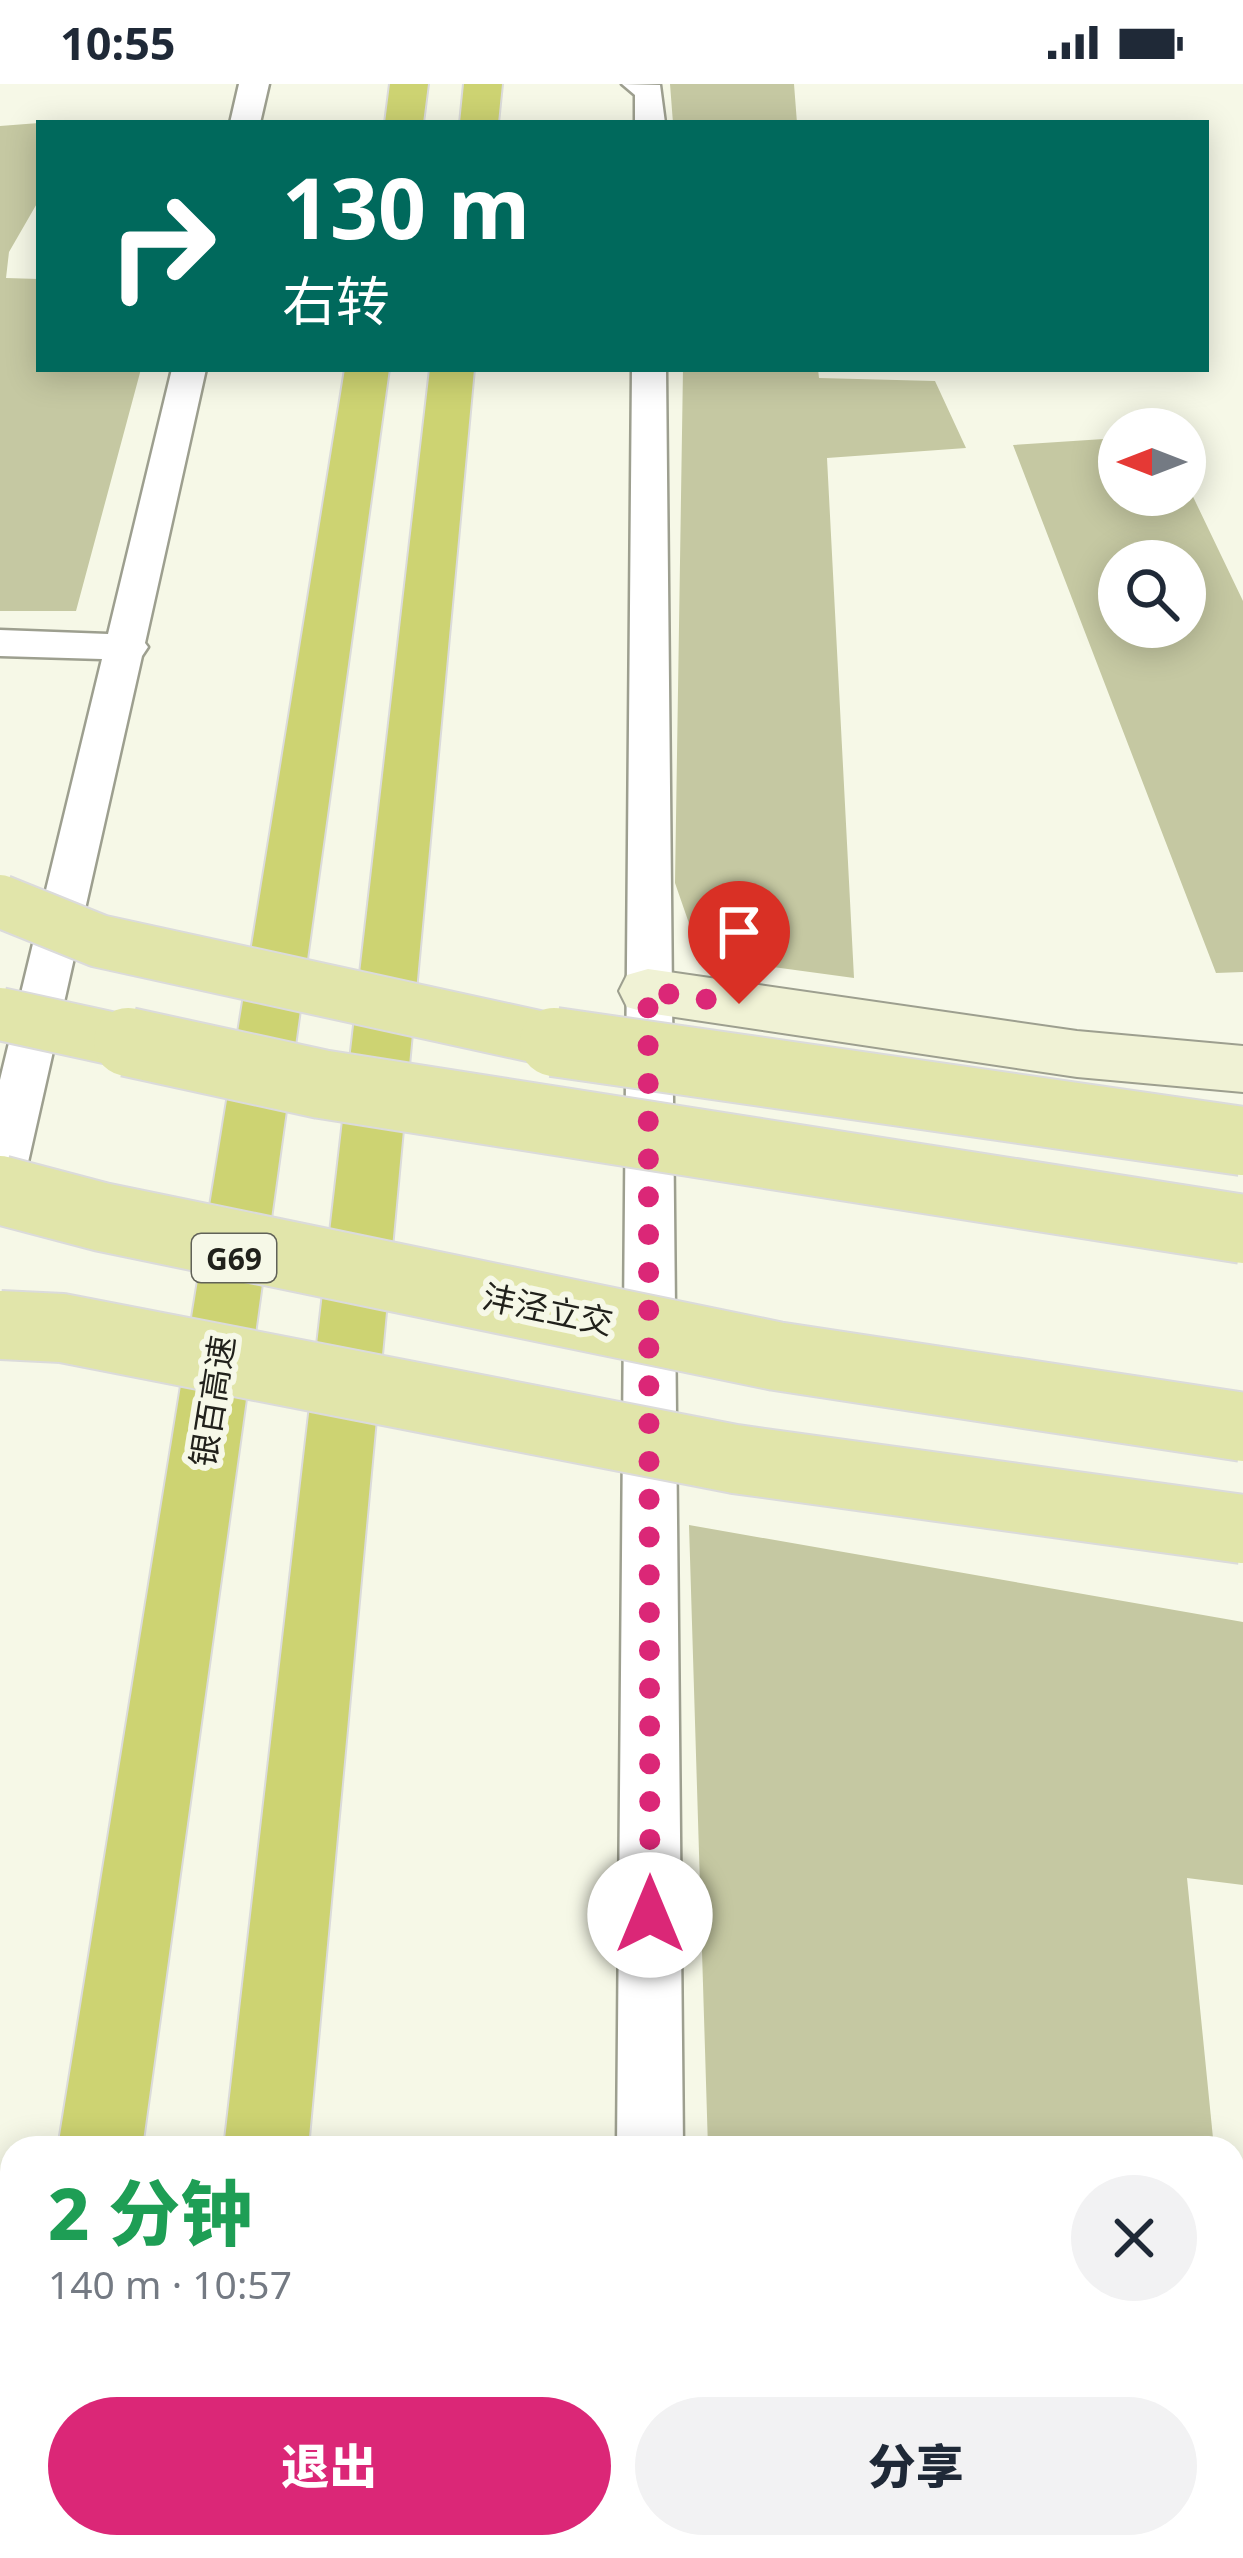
<!DOCTYPE html>
<html lang="zh">
<head>
<meta charset="utf-8">
<style>
	:root { --surface:#fff; --page:#f2f2f3; --text:#1f2937; --muted:#747a83; --accent:#db2777 }
	body { margin:0; font-family:"Noto Sans","Noto Sans SC",sans-serif; background:var(--page); color:var(--text); height:100vh; display:flex; flex-direction:column; font-size:45px; white-space:nowrap }
	* { box-sizing:border-box; margin:0 }
	p { font-size:39px; color:var(--muted) }
	.icon { flex:none; width:66px; height:66px; fill:none; stroke:currentColor; stroke-width:2; stroke-linecap:round; stroke-linejoin:round }
	.map { position:relative; flex:1; overflow:hidden }
	.details { position:absolute; left:0px; top:2052px; width:1245px; height:423px; display:flex; flex-direction:column; background:var(--surface); border-radius:36px 36px 0 0; box-shadow:0 6px 30px #0003 }
	.details>* { flex:none }
	.banner { position:absolute; left:36px; top:36px; width:1173px; height:252px; border-radius:0px; box-shadow:0 6px 30px #0003; background:#00695c; color:#fff; overflow:hidden }
	.needle { width:78px; rotate:270deg }
	.tools { position:absolute; left:1098px; top:324px; display:grid; gap:24px }
	.tools a { display:grid; place-items:center; width:108px; height:108px; border-radius:50%; background:var(--surface); box-shadow:0 6px 30px #0003; font-size:60px }
	.pin { position:absolute; display:grid; place-items:center; width:102px; height:102px; color:#fff; margin:-123px -51px; border-radius:50% 50% 50% 0; rotate:-45deg; box-shadow:0 0 12px #0007 }
	.pin .icon { rotate:45deg }
	.me { position:absolute; width:132px; margin:-66px; rotate:0deg; stroke-linejoin:round; filter:drop-shadow(0 0 9px #0008) }
	.turn { display:flex; align-items:center; gap:42px; height:252px; padding:0 48px; font-size:54px }
	.turn .icon { width:156px; height:156px; stroke-width:2.5 }
	.turn b { display:block; font-size:84px; line-height:102px }
	.round { display:grid; place-items:center; flex:none; width:126px; height:126px; border-radius:63px; background:var(--page) }
	.head { display:flex; align-items:center; justify-content:space-between; height:204px; padding:0 48px }
	h1 { font-size:72px; font-weight:800; line-height:90px; color:#1e9e55 }
	.primary-button { display:flex; gap:24px; margin-top:auto; padding:24px 48px }
	.primary-button a { flex:1; height:138px; border-radius:72px; background:var(--accent); color:#fff; font-size:48px; font-weight:800; line-height:138px; text-align:center }
	.primary-button a+a { background:var(--page); color:var(--text) }
	.status { display:flex; justify-content:space-between; align-items:center; height:84px; padding:0 60px; background:var(--surface); direction:ltr }
	.status svg { height:33px; fill:currentColor }
	.map>svg:first-child { display:block }
	.green { fill:#c5c8a2; fill-rule:evenodd }
	.lines { fill:none; stroke-linecap:round; stroke-linejoin:round }
	.street-casing { stroke:#9d9f8f; stroke-width:5 }
	.secondary-casing { stroke:#9d9f8f; stroke-width:4 }
	.highway-casing { stroke:#dbdbdb; stroke-width:4 }
	.street { fill:#fff; fill-rule:evenodd }
	.secondary { fill:#f0f2d5; fill-rule:evenodd }
	.highway { fill:#cdd372; fill-rule:evenodd }
	.primary-bridge-far1-casing { stroke:#dbdbdb; stroke-width:56; stroke-linecap:butt }
	.primary-bridge-casing { stroke:#dbdbdb; stroke-width:72; stroke-linecap:butt }
	.primary-bridge-far1 { stroke:#e1e5aa; stroke-width:52 }
	.primary-bridge { stroke:#e1e5aa; stroke-width:68 }
	.route { stroke:#db2777; stroke-width:21; stroke-dasharray:0 37.8 }
	.labels { text-anchor:middle; dominant-baseline:central; stroke-width:12; stroke-linejoin:round; paint-order:stroke }
	.shield { fill:#f6f8e7; stroke:#616258; stroke-width:3 }
	.shield-label { font-size:30px; font-weight:bold; fill:#21211b }
	.street-label { font-size:33px; fill:#21211b; stroke:#f6f8e7 }
</style>
</head>
<body>
<div class="status"><b>10:55</b><svg viewBox="0 0 49 12"><path d="M0 12V9h3v3zM5 12V6h3v6zM10 12V3h3v9zM15 12V0h3v12zM26 1h20v11H26zM47 4h2v5h-2z"/></svg></div>
<div class="map">
<svg width="1243" height="2474" viewBox="0 0 1243 2474">
	<rect width="100%" height="100%" fill="#f6f8e7"/>
	<path class="green" d="M670 0H794L797 39H673Z
		M39 39V116L9 168 6 194 39 195V285H141L76 527H0V42Z
		M683 285H818L819 294 935 297 966 364 827 374 854 894 744 879 692 848 675 799Z
		M1119 354V411H1185V396L1243 517V888L1216 889 1013 361ZM1185 477V543H1119V477Z
		M689 1441 1243 1538V1801L1187 1794 1214 2064H708Z
		M721 2463H1070L1071 2474H721Z"/>
	<g class="lines">
		<g class="street-casing">
			<path id="street" d="M239 0H269L260 39H230Z
				M622 0 660 1 665 39H635V11Z
				M172 285H206L145 559 148 563 142 572 24 1096 17 1110 0 1116V996L102 575 0 572V546L108 550Z
				M632 285H666L683 2064H617Z
				M615 2463H687V2474H615Z"/>
		</g>
		<g class="secondary-casing">
			<path id="secondary" d="M648 885 1077 947 1243 962V1008L1077 993 648 929 627 923 619 907 627 891Z"/>
		</g>
		<g class="highway-casing">
			<path id="highway" d="M390 0H428L423 39H385Z
				M464 0H502L498 39H460Z
				M345 285H389L142 2064H58Z
				M430 285H474L308 2064H224Z
				M12 2428V2463H87L86 2474H0V2446Z
				M177 2463H271L270 2474H176Z"/>
		</g>
		<use href="#street" class="street"/>
		<use href="#secondary" class="secondary"/>
		<use href="#highway" class="highway"/>
		<g class="primary-bridge-far1-casing">
			<path id="primary-bridge-far1" d="M0 817 99 857 575 961
				M0 930 142 961"/>
		</g>
		<g class="primary-bridge-casing">
			<path id="primary-bridge" d="M128 958 321 1000 1243 1145
				M554 958 1243 1057
				M0 1106 102 1133 776 1272 1243 1343
				M0 1241 62 1244 735 1375 1243 1445"/>
		</g>
		<use href="#primary-bridge-far1" class="primary-bridge-far1"/>
		<use href="#primary-bridge" class="primary-bridge"/>
	</g>
	<g class="lines">
		<path class="route" d="M650 1831 648 907 739 920"/>
	</g>
	<g class="labels">
		<rect class="shield" x="192" y="1150" width="84" height="48" rx="9"/>
		<g class="shield-label">
			<text x="234" y="1174">G69</text>
		</g>
		<g class="street-label">
			<text transform="translate(548 1225) rotate(12)">沣泾立交</text>
			<text transform="translate(212 1317) rotate(-81)">银百高速</text>
		</g>
	</g>
</svg>
<div class="tools">
<a><svg class="needle" viewBox="-14 -14 28 28"><path d="M0-13l5 13h-10z" fill="#e53935"/><path d="M0 13l5-13h-10z" fill="#747a83"/></svg></a>
<a><svg class="icon" aria-label="search" viewBox="0 0 24 24"><circle cx="10" cy="10" r="6"/><path d="M15 15l6 6"/></svg></a>
</div>
<div class="pin" style="left:739px;top:920px;background:#d93025"><svg class="icon" aria-label="arrive" viewBox="0 0 24 24"><path d="M6 21V4h12l-3 4 3 4H6"/></svg></div>
<svg class="me" style="left:650px;top:1831px" viewBox="-20 -20 40 40"><circle r="19" fill="#fff"/><path d="M0-13L10 11 0 6-10 11z" fill="#db2777"/></svg>
<div class="banner">
<div class="turn"><svg class="icon" aria-label="right" viewBox="0 0 24 24"><path d="M7 20v-9h11M14 6l5 5-5 5"/></svg><div><b>130 m</b>右转</div></div>
</div>
<section class="details">
<div class="head"><div><h1>2 分钟</h1><p>140 m · 10:57</p></div><a class="round"><svg class="icon" aria-label="close" viewBox="0 0 24 24"><path d="M6 6l12 12M18 6L6 18"/></svg></a></div>
<div class="primary-button"><a>退出</a><a>分享</a></div>
</section>
</div>
</body>
</html>
